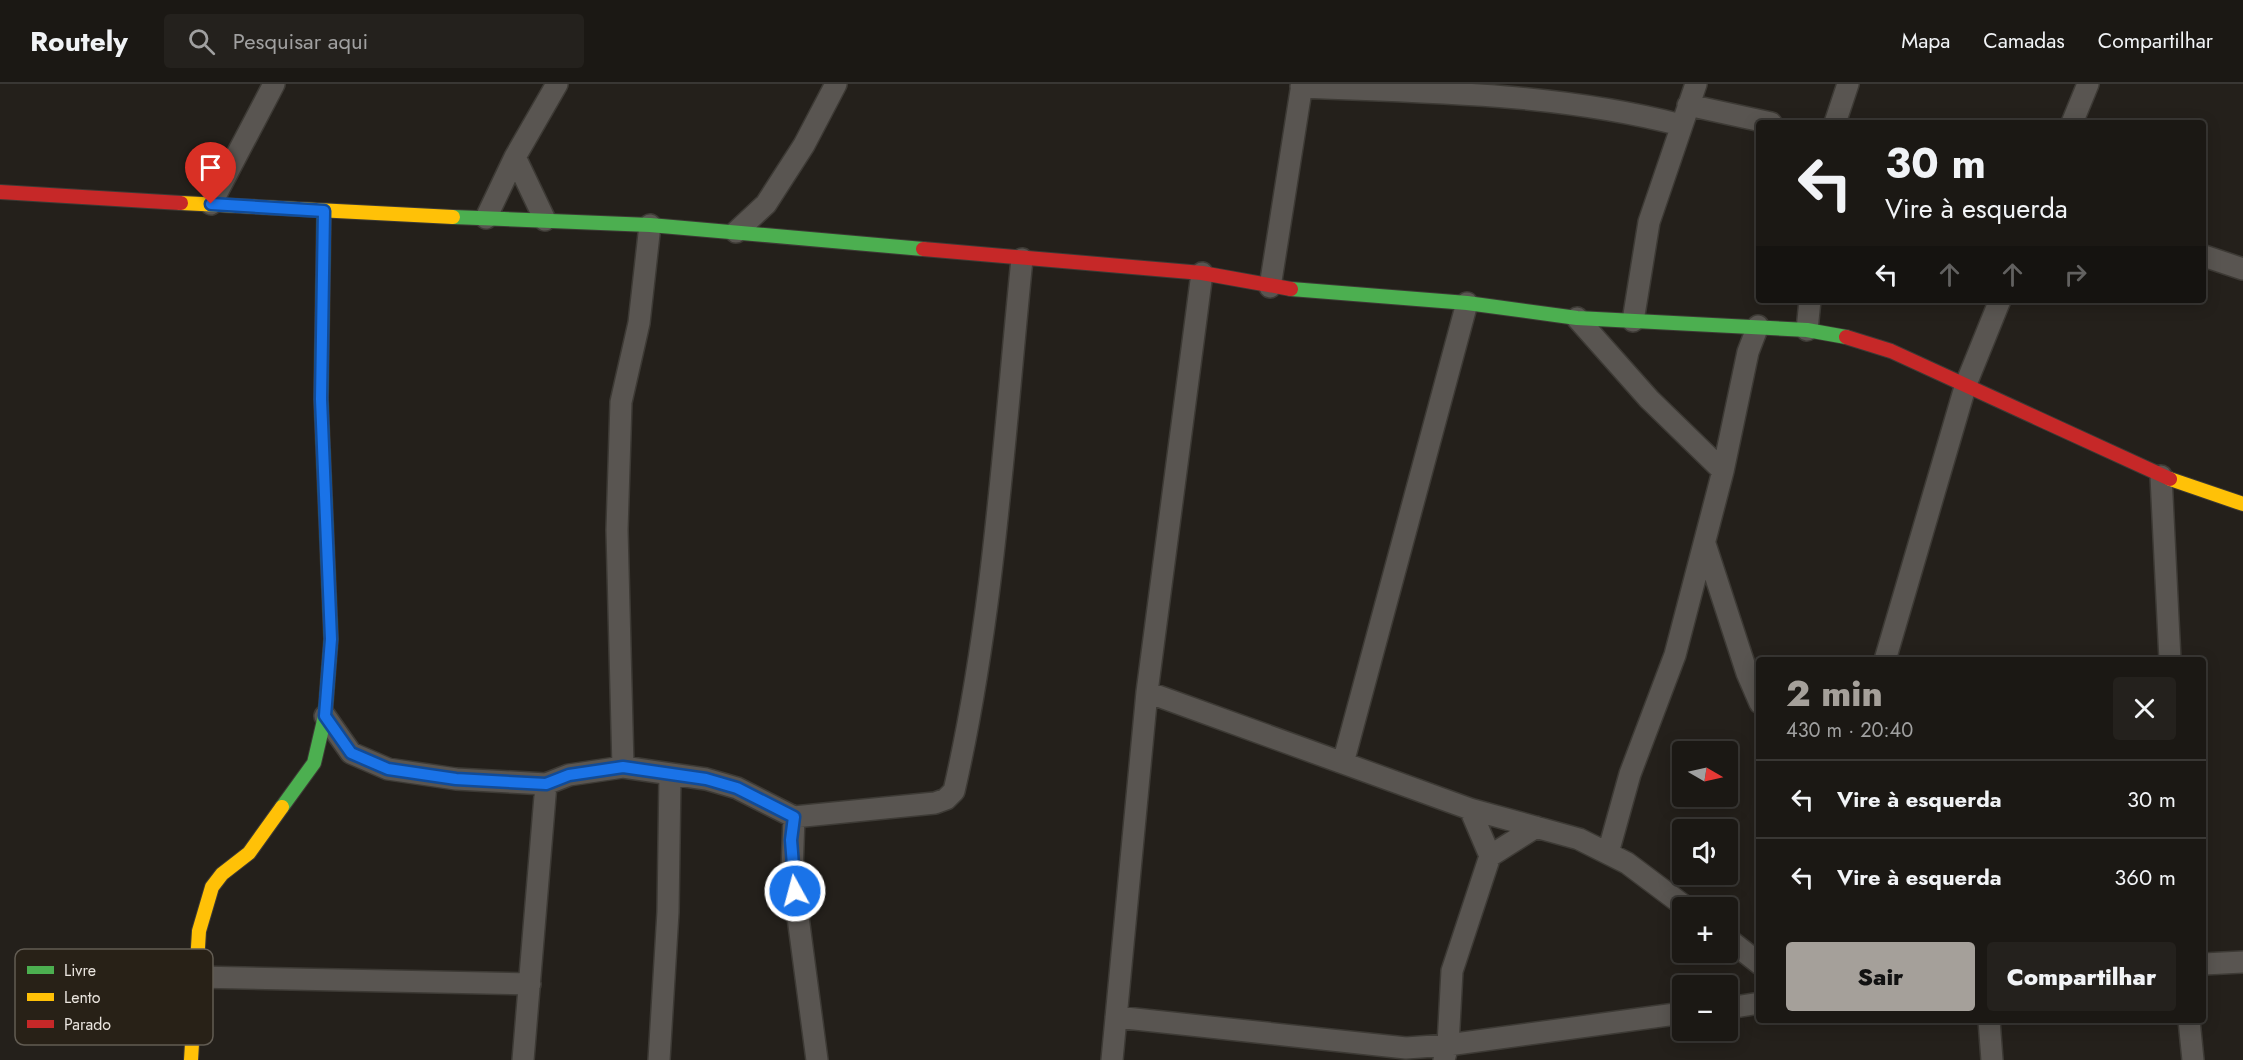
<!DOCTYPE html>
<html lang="pt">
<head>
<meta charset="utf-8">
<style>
	:root { --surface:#1b1814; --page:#24211d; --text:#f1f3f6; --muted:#a0a0a0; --line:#393734; --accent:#a5a09a }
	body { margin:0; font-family:Jost,sans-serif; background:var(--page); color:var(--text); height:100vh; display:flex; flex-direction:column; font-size:22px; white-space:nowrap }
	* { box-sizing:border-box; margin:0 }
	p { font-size:20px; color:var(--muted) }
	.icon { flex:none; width:33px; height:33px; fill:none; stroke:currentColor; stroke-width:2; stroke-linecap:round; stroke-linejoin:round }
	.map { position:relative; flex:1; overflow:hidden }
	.sheet { position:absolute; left:1756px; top:573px; width:450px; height:366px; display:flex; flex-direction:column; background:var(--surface); border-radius:6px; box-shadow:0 3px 15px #0003,0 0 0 2px var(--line) }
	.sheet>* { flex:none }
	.hud { position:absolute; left:1756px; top:36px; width:450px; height:183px; border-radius:6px; box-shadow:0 3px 15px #0003,0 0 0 2px var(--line); background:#1b1814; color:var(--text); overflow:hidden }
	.needle { width:39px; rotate:99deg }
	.fabs { position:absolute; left:1672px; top:657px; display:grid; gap:12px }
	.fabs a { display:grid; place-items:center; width:66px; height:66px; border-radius:6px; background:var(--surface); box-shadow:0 3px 15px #0003,0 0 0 2px var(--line); font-size:30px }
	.pin { position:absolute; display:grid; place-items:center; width:51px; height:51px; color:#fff; margin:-62px -26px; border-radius:50% 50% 50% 0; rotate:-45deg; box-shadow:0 0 6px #0007 }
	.pin .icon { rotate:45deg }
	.me { position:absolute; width:66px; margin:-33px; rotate:353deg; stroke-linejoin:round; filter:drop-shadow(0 0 4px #0008) }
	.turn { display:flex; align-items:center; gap:21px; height:126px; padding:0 30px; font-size:27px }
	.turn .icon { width:78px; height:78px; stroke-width:2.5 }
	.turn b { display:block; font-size:42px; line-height:51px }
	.lanes { display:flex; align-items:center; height:57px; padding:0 30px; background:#0003; justify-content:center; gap:30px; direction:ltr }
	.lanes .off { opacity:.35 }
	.round { display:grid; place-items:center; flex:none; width:63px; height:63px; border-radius:6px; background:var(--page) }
	.summary { display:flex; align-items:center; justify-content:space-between; height:102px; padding:0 30px }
	h1 { font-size:36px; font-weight:800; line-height:45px; color:var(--accent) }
	.primary-button { display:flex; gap:12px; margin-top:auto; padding:12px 30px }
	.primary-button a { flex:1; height:69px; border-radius:6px; background:var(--accent); color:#111; font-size:24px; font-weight:800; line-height:69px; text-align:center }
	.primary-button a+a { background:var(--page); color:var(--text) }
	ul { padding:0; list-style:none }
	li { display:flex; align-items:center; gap:18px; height:78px; padding:0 30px; border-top:2px solid var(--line) }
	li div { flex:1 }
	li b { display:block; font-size:22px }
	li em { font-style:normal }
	header { display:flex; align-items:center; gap:36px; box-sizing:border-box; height:84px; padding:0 30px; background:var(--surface); border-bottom:2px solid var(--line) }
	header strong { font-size:28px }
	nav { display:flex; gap:33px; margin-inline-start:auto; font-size:21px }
	.search { width:420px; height:54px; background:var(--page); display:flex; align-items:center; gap:15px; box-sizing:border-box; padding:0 21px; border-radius:6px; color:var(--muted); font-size:22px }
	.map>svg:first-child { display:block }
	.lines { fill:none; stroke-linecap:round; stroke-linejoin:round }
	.street-casing { stroke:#3d3a35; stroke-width:24 }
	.fast-casing { stroke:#3d3a35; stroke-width:16 }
	.slow-casing { stroke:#3d3a35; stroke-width:16 }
	.jam-casing { stroke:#3d3a35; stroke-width:16 }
	.street { stroke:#595551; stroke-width:21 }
	.fast { stroke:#4caf50; stroke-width:14 }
	.slow { stroke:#ffc107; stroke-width:14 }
	.jam { stroke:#c62828; stroke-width:14 }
	.route-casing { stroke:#114b97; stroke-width:15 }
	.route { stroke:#1a73e8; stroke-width:10 }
	.key { fill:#282117; stroke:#625c53; stroke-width:1.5 }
	.key-label { font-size:16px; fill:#eae5df }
</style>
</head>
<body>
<header>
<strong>Routely</strong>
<div class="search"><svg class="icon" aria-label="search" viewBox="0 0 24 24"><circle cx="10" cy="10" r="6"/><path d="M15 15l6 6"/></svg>Pesquisar aqui</div>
<nav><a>Mapa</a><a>Camadas</a><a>Compartilhar</a></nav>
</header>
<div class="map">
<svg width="2243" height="976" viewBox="0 0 2243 976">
	<rect width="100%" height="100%" fill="#24201b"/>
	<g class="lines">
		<g class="street-casing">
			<path id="street" d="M1301 3C1428 8 1558 9 1681 41
				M1688 21 1771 39
				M1835 39 1848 0
				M2072 39 2088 0
				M515 73 545 136
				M211 120 274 0
				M486 134 515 73 557 0
				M736 148 766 120 804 61 836 0
				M2204 172 2243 185
				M1270 203 1302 0
				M1577 234 1649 315 1723 387
				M1633 237 1649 138 1696 0
				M1807 246 1810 216
				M2161 392 2170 576
				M1705 460 1747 589 1760 619
				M1885 576 1966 300 2000 216
				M1147 608 1470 725 1579 755 1627 779 1687 824
				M325 632 351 669 388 685 456 695 546 700 569 691 623 683 617 446 621 318 639 239 650 141
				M1343 679 1467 219
				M623 683 706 695 737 704 794 733 935 719 946 715 954 707C994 533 1004 352 1022 175
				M1470 725 1490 772
				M794 733 792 788 817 976
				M1608 769 1630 690 1675 571 1723 387 1748 268 1758 242
				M1728 855 1760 880
				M2204 880 2243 878
				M196 893 530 900
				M1728 924 1760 919
				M1116 933 1406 964 1448 961 1683 929
				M1989 936 1992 976
				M2189 936 2193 976
				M523 976 546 700
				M659 976 668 828 670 690
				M1112 976 1147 608 1202 189
				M1444 976 1448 961 1452 887 1490 772 1536 743"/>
		</g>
		<g class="fast-casing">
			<path id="fast" d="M453 133 650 141 923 165
				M1291 205 1467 219 1577 234 1807 246 1846 253
				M282 723 314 679 325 632 331 555 321 315 324 127"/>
		</g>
		<g class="slow-casing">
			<path id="slow" d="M181 119 453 133
				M2170 395 2243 420
				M191 976 199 847 212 803 222 790 249 769 282 723"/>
		</g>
		<g class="jam-casing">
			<path id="jam" d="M0 108 181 119
				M923 165 1202 189 1291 205
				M1846 253 1891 267 2170 395"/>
		</g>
		<use href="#street" class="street"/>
		<use href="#fast" class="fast"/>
		<use href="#slow" class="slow"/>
		<use href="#jam" class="jam"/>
	</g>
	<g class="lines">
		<g class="route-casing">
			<path id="route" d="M211 120 324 127 321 315 331 555 325 632 351 669 388 685 456 695 546 700 569 691 623 683 706 695 737 704 794 733 791 756 795 807"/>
		</g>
		<use href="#route" class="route"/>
	</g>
	<rect x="15" y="865" width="198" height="96" rx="9" class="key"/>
	<rect x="27" y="882" width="27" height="8" fill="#4caf50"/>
	<rect x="27" y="909" width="27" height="8" fill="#ffc107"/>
	<rect x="27" y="936" width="27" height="8" fill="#c62828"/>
	<g class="key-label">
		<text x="64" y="892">Livre</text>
		<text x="64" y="919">Lento</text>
		<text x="64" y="946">Parado</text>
	</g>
</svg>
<div class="fabs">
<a><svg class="needle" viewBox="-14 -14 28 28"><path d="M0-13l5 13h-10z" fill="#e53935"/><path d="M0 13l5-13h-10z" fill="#a0a0a0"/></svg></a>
<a><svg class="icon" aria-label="sound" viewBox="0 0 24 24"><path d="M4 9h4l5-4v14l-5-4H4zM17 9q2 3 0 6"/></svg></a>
<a>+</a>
<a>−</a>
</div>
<div class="pin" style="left:211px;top:120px;background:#d93025"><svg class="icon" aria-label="arrive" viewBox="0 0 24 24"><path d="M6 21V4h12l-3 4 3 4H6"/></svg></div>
<svg class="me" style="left:795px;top:807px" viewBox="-20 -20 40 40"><circle r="17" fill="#1a73e8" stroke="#fff" stroke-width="3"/><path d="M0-11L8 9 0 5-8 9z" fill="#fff"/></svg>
<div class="hud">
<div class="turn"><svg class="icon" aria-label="left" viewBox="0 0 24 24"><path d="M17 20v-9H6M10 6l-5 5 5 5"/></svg><div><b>30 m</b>Vire à esquerda</div></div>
<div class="lanes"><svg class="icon" aria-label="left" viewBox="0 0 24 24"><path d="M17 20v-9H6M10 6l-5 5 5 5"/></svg><svg class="icon off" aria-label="ahead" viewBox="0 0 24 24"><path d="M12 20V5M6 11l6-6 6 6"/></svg><svg class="icon off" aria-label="ahead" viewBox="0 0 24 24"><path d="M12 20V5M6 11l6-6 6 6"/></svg><svg class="icon off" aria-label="right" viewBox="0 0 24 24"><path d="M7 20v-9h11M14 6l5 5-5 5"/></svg></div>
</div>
<section class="sheet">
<div class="summary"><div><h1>2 min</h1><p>430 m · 20:40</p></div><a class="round"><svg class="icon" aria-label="close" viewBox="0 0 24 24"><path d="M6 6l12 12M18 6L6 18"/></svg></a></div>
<ul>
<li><svg class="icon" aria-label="left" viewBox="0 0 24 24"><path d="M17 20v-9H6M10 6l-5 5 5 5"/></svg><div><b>Vire à esquerda</b></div><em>30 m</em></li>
<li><svg class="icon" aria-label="left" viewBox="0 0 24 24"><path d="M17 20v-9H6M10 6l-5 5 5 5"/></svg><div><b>Vire à esquerda</b></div><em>360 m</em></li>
</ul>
<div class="primary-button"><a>Sair</a><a>Compartilhar</a></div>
</section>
</div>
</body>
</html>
